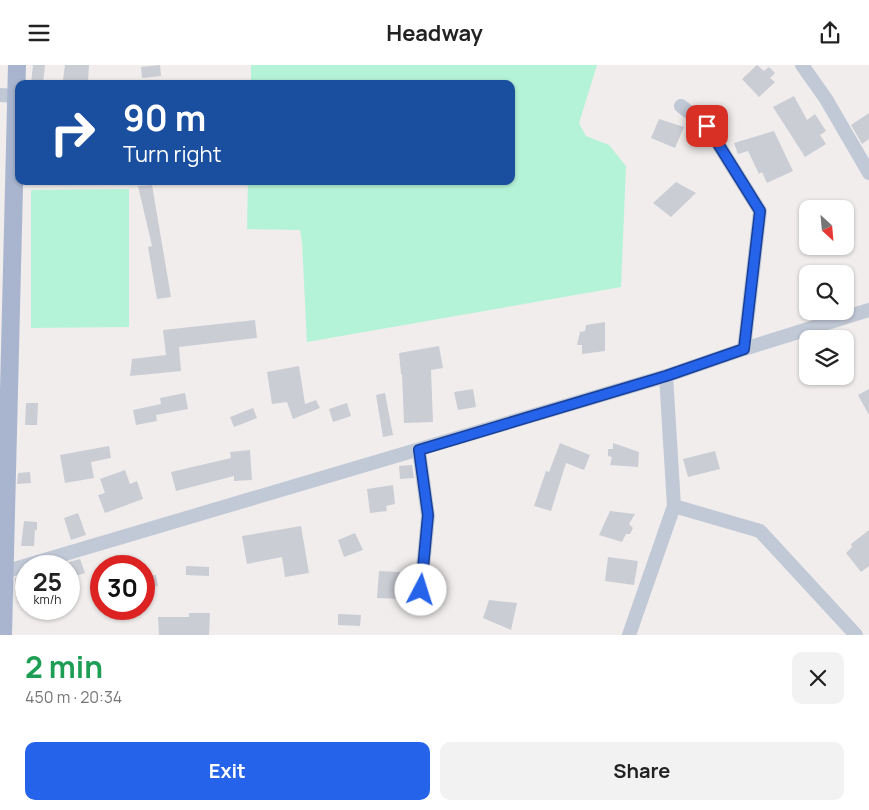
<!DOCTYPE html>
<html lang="en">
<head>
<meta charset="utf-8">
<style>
	:root { --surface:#fff; --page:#f2f2f2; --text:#222; --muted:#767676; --accent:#2563eb }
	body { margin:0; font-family:Manrope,sans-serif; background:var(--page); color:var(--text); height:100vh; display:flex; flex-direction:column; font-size:19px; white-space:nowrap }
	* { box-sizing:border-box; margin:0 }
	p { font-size:16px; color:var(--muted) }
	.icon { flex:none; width:28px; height:28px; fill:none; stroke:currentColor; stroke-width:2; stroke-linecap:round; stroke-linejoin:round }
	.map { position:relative; height:570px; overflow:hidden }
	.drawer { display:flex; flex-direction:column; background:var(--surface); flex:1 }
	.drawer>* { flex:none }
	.top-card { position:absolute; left:15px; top:15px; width:500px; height:105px; border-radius:10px; box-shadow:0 1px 4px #0004; background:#1a4fa0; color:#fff; overflow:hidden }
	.needle { width:32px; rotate:154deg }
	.controls { position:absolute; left:799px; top:135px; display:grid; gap:10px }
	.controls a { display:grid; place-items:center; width:55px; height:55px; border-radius:10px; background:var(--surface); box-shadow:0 1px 4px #0004; font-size:25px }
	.speed { position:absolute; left:15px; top:490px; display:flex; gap:10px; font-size:25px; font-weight:700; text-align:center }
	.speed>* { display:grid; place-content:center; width:65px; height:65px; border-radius:50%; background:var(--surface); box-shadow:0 1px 4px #0004; line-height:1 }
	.speed small { font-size:12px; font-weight:400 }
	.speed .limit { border:8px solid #d22; background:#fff; color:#111 }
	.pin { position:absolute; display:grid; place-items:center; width:42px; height:42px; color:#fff; margin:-21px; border-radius:10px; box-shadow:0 2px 8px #0006 }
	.me { position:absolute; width:55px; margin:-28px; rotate:5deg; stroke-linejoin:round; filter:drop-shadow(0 0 4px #0008) }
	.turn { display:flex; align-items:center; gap:18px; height:105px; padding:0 25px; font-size:22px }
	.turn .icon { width:65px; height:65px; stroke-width:2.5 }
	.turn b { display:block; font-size:35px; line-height:42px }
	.round { display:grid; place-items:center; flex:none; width:52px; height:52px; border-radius:10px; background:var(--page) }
	.headline { display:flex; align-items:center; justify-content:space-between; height:85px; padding:0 25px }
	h1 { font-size:30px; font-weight:700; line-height:38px; color:#1e9e55 }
	.primary-button { display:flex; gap:10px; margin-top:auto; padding:10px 25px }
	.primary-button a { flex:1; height:58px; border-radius:10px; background:var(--accent); color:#fff; font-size:20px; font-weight:700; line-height:58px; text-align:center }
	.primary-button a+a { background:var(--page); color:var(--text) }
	header { display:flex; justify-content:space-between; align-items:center; height:65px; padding:0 25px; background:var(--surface); font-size:22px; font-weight:700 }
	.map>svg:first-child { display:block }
	.green { fill:#b5f3d8 }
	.building { fill:#cbcdd5 }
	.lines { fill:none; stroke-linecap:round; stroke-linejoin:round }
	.minor { stroke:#c1c8d6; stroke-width:14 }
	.major { stroke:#a9b5cf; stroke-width:18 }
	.route-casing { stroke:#184099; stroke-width:12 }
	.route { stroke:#2563eb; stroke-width:9 }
</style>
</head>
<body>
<header><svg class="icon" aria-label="menu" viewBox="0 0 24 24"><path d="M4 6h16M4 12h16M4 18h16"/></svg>Headway<svg class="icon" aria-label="share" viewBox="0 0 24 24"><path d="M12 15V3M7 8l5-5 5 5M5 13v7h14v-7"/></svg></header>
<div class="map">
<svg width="869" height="570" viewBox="0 0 869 570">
	<rect width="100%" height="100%" fill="#f0edec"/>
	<path class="green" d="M251 0H597L579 58 586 71 609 80 626 101 621 222 307 277 302 177 300 165 247 164 248 116H511V19H251Z
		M129 124V262L31 263V125Z"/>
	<path class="building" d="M33 0H45L43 19H31Z
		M65 0H89L88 17 63 15Z
		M160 0 161 11 142 13 141 2Z
		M757 0 764 6 769 2 775 8 770 13 775 17 759 32 742 14Z
		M794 31 807 55 815 49 826 66 820 70 826 79 805 92 773 42Z
		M869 48V74L862 79 851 60Z
		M659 54 684 62 675 83 651 73Z
		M774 66 793 106 767 118 762 107 759 109 748 86 738 89 734 78Z
		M676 117 696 128 671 152 653 138Z
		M152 120 171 232 157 234 148 182 152 181 138 121Z
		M255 255 257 273 179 282 181 306 130 311 132 294 166 290 163 265Z
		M605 257V286L582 289V280H577L580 267 585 266 586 260Z
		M439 281 443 303 431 305 433 357 404 358 402 309H401L399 288Z
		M299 301 305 339 316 335 320 343 293 354 287 337 272 339 267 307Z
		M473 324 476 342 458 345 454 327Z
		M869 324V350L858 330Z
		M185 328 188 344 156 350 157 356 136 360 133 345 161 339 160 333Z
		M385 328 393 370 383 372 376 330Z
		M26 338H38L37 360H25Z
		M347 338 351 351 333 357 329 344Z
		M253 343 257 353 234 362 230 352Z
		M560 378 590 390 584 405 566 398 551 446 534 441 546 406 549 407Z
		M613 378 639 387 638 402 610 400 612 392 608 391V384H613Z
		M109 381 111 393 91 397 94 413 65 418 60 390Z
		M250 385 252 415 234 416V411L176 426 171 407 231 393 230 387Z
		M715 386 720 404 688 412 683 394Z
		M412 400 414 413 400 414 399 401Z
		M125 405 130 419 137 416 143 434 105 448 98 430 105 428 100 414Z
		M30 407 31 418 17 419 18 408Z
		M393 420 395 439 386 441 387 446 370 448 367 424Z
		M610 446 635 449 629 459 633 463 630 469H626L622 477 599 470Z
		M78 448 86 470 71 475 64 453Z
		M24 456 37 457V465H35L34 481H21Z
		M301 461 309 508 285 512 282 492 247 499 242 471Z
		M869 465V501L861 507 846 488 852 482 851 479Z
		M355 468 363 485 344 492 338 475Z
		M608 492 638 496 634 520 605 516Z
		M80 494 85 508 69 513V497Z
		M186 501 209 502V511L186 510Z
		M379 506 400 507 398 534 377 533Z
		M26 510V536L18 538 15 526V513Z
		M156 510 158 521 144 523V512Z
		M489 535 517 538 511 565 483 553Z
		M189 548H210L209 570H159L158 552H189Z
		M338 549 361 550 360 561 338 560Z"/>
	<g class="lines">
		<path class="minor" d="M802 0 826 34 869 108
			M0 30 16 31
			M681 41 707 61 760 146 744 284
			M419 385 428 451 419 543
			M674 441 760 466 856 570
			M4 507 666 311 744 284 869 245
			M629 570 674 441 666 311"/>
		<path class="major" d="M3 570 17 0"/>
	</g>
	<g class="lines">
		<g class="route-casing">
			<path id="route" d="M421 525 428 450 419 385 666 311 744 284 760 146 707 61"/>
		</g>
		<use href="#route" class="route"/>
	</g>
</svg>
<div class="controls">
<a><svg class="needle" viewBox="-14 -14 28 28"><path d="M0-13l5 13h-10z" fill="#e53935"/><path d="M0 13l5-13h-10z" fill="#767676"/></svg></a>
<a><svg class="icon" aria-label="search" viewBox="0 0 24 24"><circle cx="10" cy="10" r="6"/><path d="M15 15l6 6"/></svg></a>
<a><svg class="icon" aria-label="layers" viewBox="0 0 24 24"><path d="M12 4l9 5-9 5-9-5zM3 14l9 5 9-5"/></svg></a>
</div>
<div class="speed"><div>25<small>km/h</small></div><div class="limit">30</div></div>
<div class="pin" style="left:707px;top:61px;background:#d93025"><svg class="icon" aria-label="arrive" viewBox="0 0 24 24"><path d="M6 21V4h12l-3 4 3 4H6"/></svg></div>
<svg class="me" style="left:421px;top:525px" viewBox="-20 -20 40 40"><circle r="19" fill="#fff"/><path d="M0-13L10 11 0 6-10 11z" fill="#2563eb"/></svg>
<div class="top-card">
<div class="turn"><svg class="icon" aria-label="right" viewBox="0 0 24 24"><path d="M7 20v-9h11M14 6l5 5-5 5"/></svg><div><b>90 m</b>Turn right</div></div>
</div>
</div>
<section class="drawer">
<div class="headline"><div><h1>2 min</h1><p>450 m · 20:34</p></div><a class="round"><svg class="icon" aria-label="close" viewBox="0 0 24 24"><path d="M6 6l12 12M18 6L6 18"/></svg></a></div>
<div class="primary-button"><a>Exit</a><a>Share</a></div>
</section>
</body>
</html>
